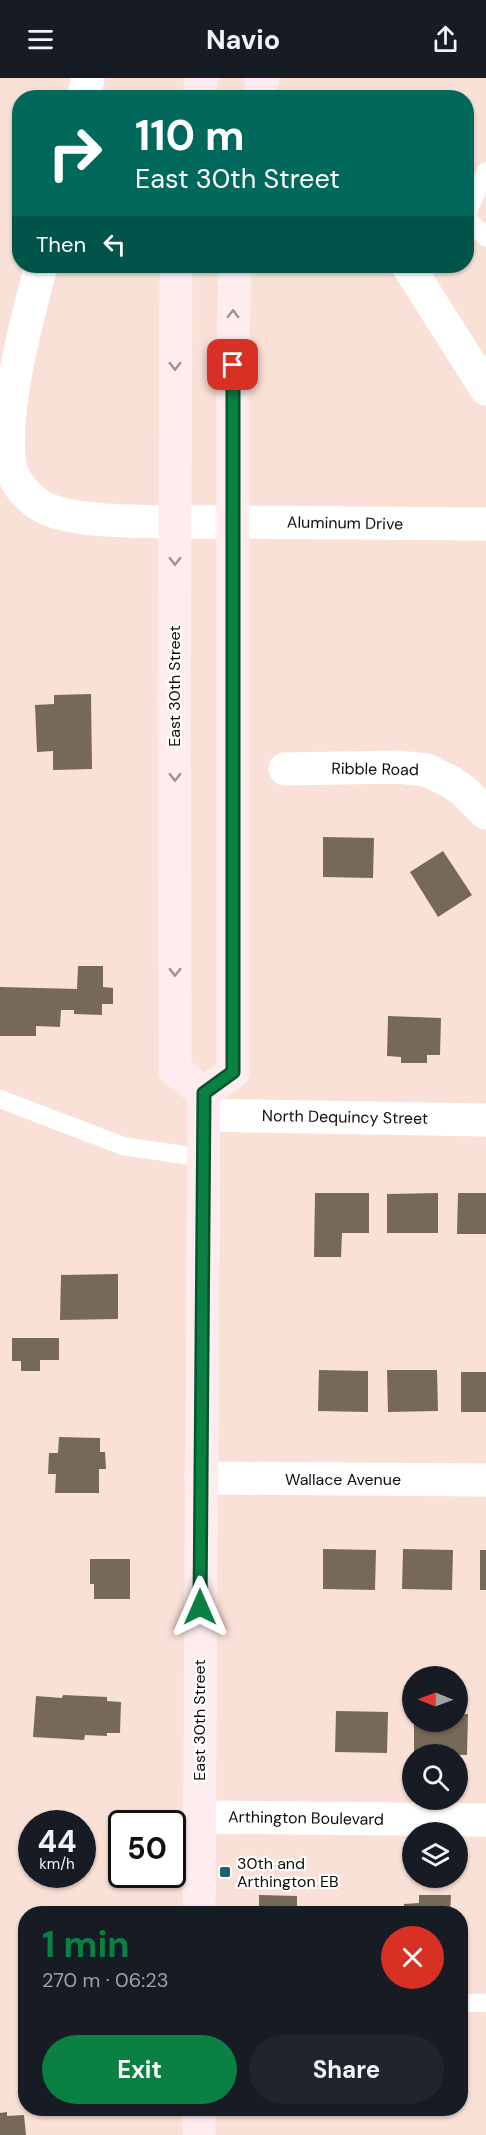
<!DOCTYPE html>
<html lang="en">
<head>
<meta charset="utf-8">
<style>
	:root { --surface:#171b24; --page:#20242c; --text:#f1f3f6; --muted:#9ea1a6; --accent:#0b8043 }
	body { margin:0; font-family:"DM Sans",sans-serif; background:var(--page); color:var(--text); height:100vh; display:flex; flex-direction:column; font-size:22px; white-space:nowrap }
	* { box-sizing:border-box; margin:0 }
	p { font-size:20px; color:var(--muted) }
	.icon { flex:none; width:33px; height:33px; fill:none; stroke:currentColor; stroke-width:2; stroke-linecap:round; stroke-linejoin:round }
	.map { position:relative; flex:1; overflow:hidden }
	.panel { position:absolute; left:18px; top:1828px; width:450px; height:210px; display:flex; flex-direction:column; background:var(--surface); border-radius:24px; box-shadow:0 2px 4px #0004 }
	.panel>* { flex:none }
	.banner { position:absolute; left:12px; top:12px; width:462px; height:183px; border-radius:24px; box-shadow:0 2px 4px #0004; background:#00695c; color:#fff; overflow:hidden }
	.needle { width:39px; rotate:271deg }
	.controls { position:absolute; left:402px; top:1588px; display:grid; gap:12px }
	.controls a { display:grid; place-items:center; width:66px; height:66px; border-radius:50%; background:var(--surface); box-shadow:0 2px 4px #0004; font-size:30px }
	.speed { position:absolute; left:18px; top:1732px; display:flex; gap:12px; font-size:30px; font-weight:700; text-align:center }
	.speed>* { display:grid; place-content:center; width:78px; height:78px; border-radius:50%; background:var(--surface); box-shadow:0 2px 4px #0004; line-height:1 }
	.speed small { font-size:15px; font-weight:400 }
	.speed .limit { border:3px solid #111; border-radius:9px; background:#fff; color:#111 }
	.pin { position:absolute; display:grid; place-items:center; width:51px; height:51px; color:#fff; margin:-26px; border-radius:12px; box-shadow:0 3px 9px #0006 }
	.me { position:absolute; width:66px; margin:-33px; rotate:0deg; stroke-linejoin:round; filter:drop-shadow(0 0 4px #0008) }
	.turn { display:flex; align-items:center; gap:21px; height:126px; padding:0 24px; font-size:27px }
	.turn .icon { width:78px; height:78px; stroke-width:2.5 }
	.turn b { display:block; font-size:42px; line-height:51px }
	.then { display:flex; align-items:center; height:57px; padding:0 24px; background:#0003; gap:12px; font-size:22px }
	.round { display:grid; place-items:center; flex:none; width:63px; height:63px; border-radius:32px; background:var(--page) }
	.overview { display:flex; align-items:center; justify-content:space-between; height:102px; padding:0 24px }
	h1 { font-size:36px; font-weight:700; line-height:45px; color:var(--accent) }
	.cta { display:flex; gap:12px; margin-top:auto; padding:12px 24px }
	.cta a { flex:1; height:69px; border-radius:36px; background:var(--accent); color:#fff; font-size:24px; font-weight:700; line-height:69px; text-align:center }
	.cta a+a { background:var(--page); color:var(--text) }
	header { display:flex; justify-content:space-between; align-items:center; height:78px; padding:0 24px; background:var(--surface); font-size:27px; font-weight:700 }
	.map>svg:first-child { display:block }
	.building { fill:#766958 }
	.lines { fill:none; stroke-linecap:round; stroke-linejoin:round }
	.lane { stroke:#fff; stroke-width:18 }
	.street { stroke:#fff; stroke-width:33 }
	.secondary { stroke:#ffecef; stroke-width:33 }
	.oneway { stroke:#a09292 }
	.route-casing { stroke:#07532c; stroke-width:15 }
	.route { stroke:#0b8043; stroke-width:10 }
	.poi-dot { fill:#1b6471; stroke:#fff; stroke-width:2 }
	.labels { text-anchor:middle; dominant-baseline:central; stroke-width:4.5; stroke-linejoin:round; paint-order:stroke }
	.street-label { font-size:16px; fill:#120a07; stroke:#fff }
	.poi-label { font-size:16px; fill:#120a07; stroke:#fff; text-anchor:start }
</style>
</head>
<body>
<header><svg class="icon" aria-label="menu" viewBox="0 0 24 24"><path d="M4 6h16M4 12h16M4 18h16"/></svg>Navio<svg class="icon" aria-label="share" viewBox="0 0 24 24"><path d="M12 15V3M7 8l5-5 5 5M5 13v7h14v-7"/></svg></header>
<div class="map">
<svg width="486" height="2057" viewBox="0 0 486 2057">
	<rect width="100%" height="100%" fill="#fae1d8"/>
	<path class="building" d="M91 616 92 691 53 692V673L37 674 35 627 54 626V617Z
		M323 759 374 760 373 800 323 799Z
		M443 773 472 817 438 839 410 794Z
		M78 888H103V909L113 910V926H102V937L74 936V932H61L60 949 36 948V958H0V909L77 911Z
		M388 938 441 940 440 977H427V985H401V979L387 978Z
		M315 1115H369V1155H342L341 1179H314Z
		M438 1115V1155H387V1116Z
		M458 1115H486V1156H457Z
		M118 1196V1241L60 1242 61 1197Z
		M12 1260H59V1282H40V1293H21V1283H12Z
		M319 1292 368 1293V1334L318 1333Z
		M387 1292H437L438 1333 388 1334Z
		M461 1294H486V1334H461Z
		M59 1359 100 1360V1374H105L106 1391H99V1415H55L56 1396H48L49 1375H58Z
		M323 1471 376 1472 375 1512 323 1511Z
		M403 1471 453 1472 452 1512 402 1511Z
		M480 1472H486V1512H480Z
		M90 1481H130V1521H94V1506H90Z
		M63 1617 107 1619V1623L121 1624 120 1655H107V1658L85 1657 84 1662 33 1659 36 1618 62 1620Z
		M336 1633 388 1634 387 1675 335 1674Z
		M458 1636H468L467 1677 414 1676V1644H458Z
		M259 1817 297 1818V1836H259Z
		M419 1817H451L450 1836H404V1826L419 1825Z
		M7 2034V2038L24 2037 26 2057H0V2035Z"/>
	<g class="lines">
		<path class="lane" d="M466 138 486 93
			M466 139 486 160
			M0 1021 123 1068 204 1080
			M460 1925H486"/>
		<path class="street" d="M83 20 88 0
			M41 188C27 241 0 339 11 392 19 412 35 428 55 434 78 441 104 442 127 443 162 444 197 444 232 444 316 444 401 446 486 446
			M408 188 486 311
			M285 691 398 689 426 692 451 704 464 713 486 735
			M204 1037 486 1042
			M201 1400 486 1402
			M198 1739 486 1742"/>
		<path class="secondary" d="M198 20 202 0
			M258 20 263 0
			M176 188 174 621 175 992 204 1015
			M204 1015 233 994V265L235 188
			M199 1836 204 1015
			M199 2031V2057"/>
	</g>
	<defs><path id="oneway-chevron" d="M-2-3.5L2.5 0L-2 3.5" fill="none" stroke-width="1.6" stroke-linecap="round" stroke-linejoin="round" transform="scale(1.5)"/></defs>
	<g class="oneway">
		<use href="#oneway-chevron" transform="translate(233 236) rotate(-89)"/>
		<use href="#oneway-chevron" transform="translate(175 288) rotate(90)"/>
		<use href="#oneway-chevron" transform="translate(175 483) rotate(90)"/>
		<use href="#oneway-chevron" transform="translate(175 699) rotate(89)"/>
		<use href="#oneway-chevron" transform="translate(175 894) rotate(90)"/>
	</g>
	<g class="lines">
		<g class="route-casing">
			<path id="route" d="M200 1529 204 1015 233 994V287"/>
		</g>
		<use href="#route" class="route"/>
	</g>
	<rect class="poi-dot" x="219" y="1788" width="12" height="12" rx="3"/>
	<g class="labels">
		<g class="street-label">
			<text transform="translate(345 445) rotate(1)">Aluminum Drive</text>
			<text transform="translate(174 608) rotate(-90)">East 30th Street</text>
			<text transform="translate(375 691) rotate(1)">Ribble Road</text>
			<text transform="translate(345 1039) rotate(1)">North Dequincy Street</text>
			<text x="343" y="1401">Wallace Avenue</text>
			<text transform="translate(199 1642) rotate(-90)">East 30th Street</text>
			<text transform="translate(306 1740) rotate(1)">Arthington Boulevard</text>
		</g>
		<g class="poi-label">
			<text x="237" y="1785">30th and<tspan x="237" dy="18">Arthington EB</tspan></text>
		</g>
	</g>
</svg>
<div class="controls">
<a><svg class="needle" viewBox="-14 -14 28 28"><path d="M0-13l5 13h-10z" fill="#e53935"/><path d="M0 13l5-13h-10z" fill="#9ea1a6"/></svg></a>
<a><svg class="icon" aria-label="search" viewBox="0 0 24 24"><circle cx="10" cy="10" r="6"/><path d="M15 15l6 6"/></svg></a>
<a><svg class="icon" aria-label="layers" viewBox="0 0 24 24"><path d="M12 4l9 5-9 5-9-5zM3 14l9 5 9-5"/></svg></a>
</div>
<div class="speed"><div>44<small>km/h</small></div><div class="limit">50</div></div>
<div class="pin" style="left:233px;top:287px;background:#d93025"><svg class="icon" aria-label="arrive" viewBox="0 0 24 24"><path d="M6 21V4h12l-3 4 3 4H6"/></svg></div>
<svg class="me" style="left:200px;top:1529px" viewBox="-20 -20 40 40"><path d="M0-17L14 15 0 8-14 15z" fill="#0b8043" stroke="#fff" stroke-width="4"/></svg>
<div class="banner">
<div class="turn"><svg class="icon" aria-label="right" viewBox="0 0 24 24"><path d="M7 20v-9h11M14 6l5 5-5 5"/></svg><div><b>110 m</b>East 30th Street</div></div>
<div class="then">Then<svg class="icon" aria-label="left" viewBox="0 0 24 24"><path d="M17 20v-9H6M10 6l-5 5 5 5"/></svg></div>
</div>
<section class="panel">
<div class="overview"><div><h1>1 min</h1><p>270 m · 06:23</p></div><a class="round" style="background:#d93025;color:#fff"><svg class="icon" aria-label="close" viewBox="0 0 24 24"><path d="M6 6l12 12M18 6L6 18"/></svg></a></div>
<div class="cta"><a>Exit</a><a>Share</a></div>
</section>
</div>
</body>
</html>
